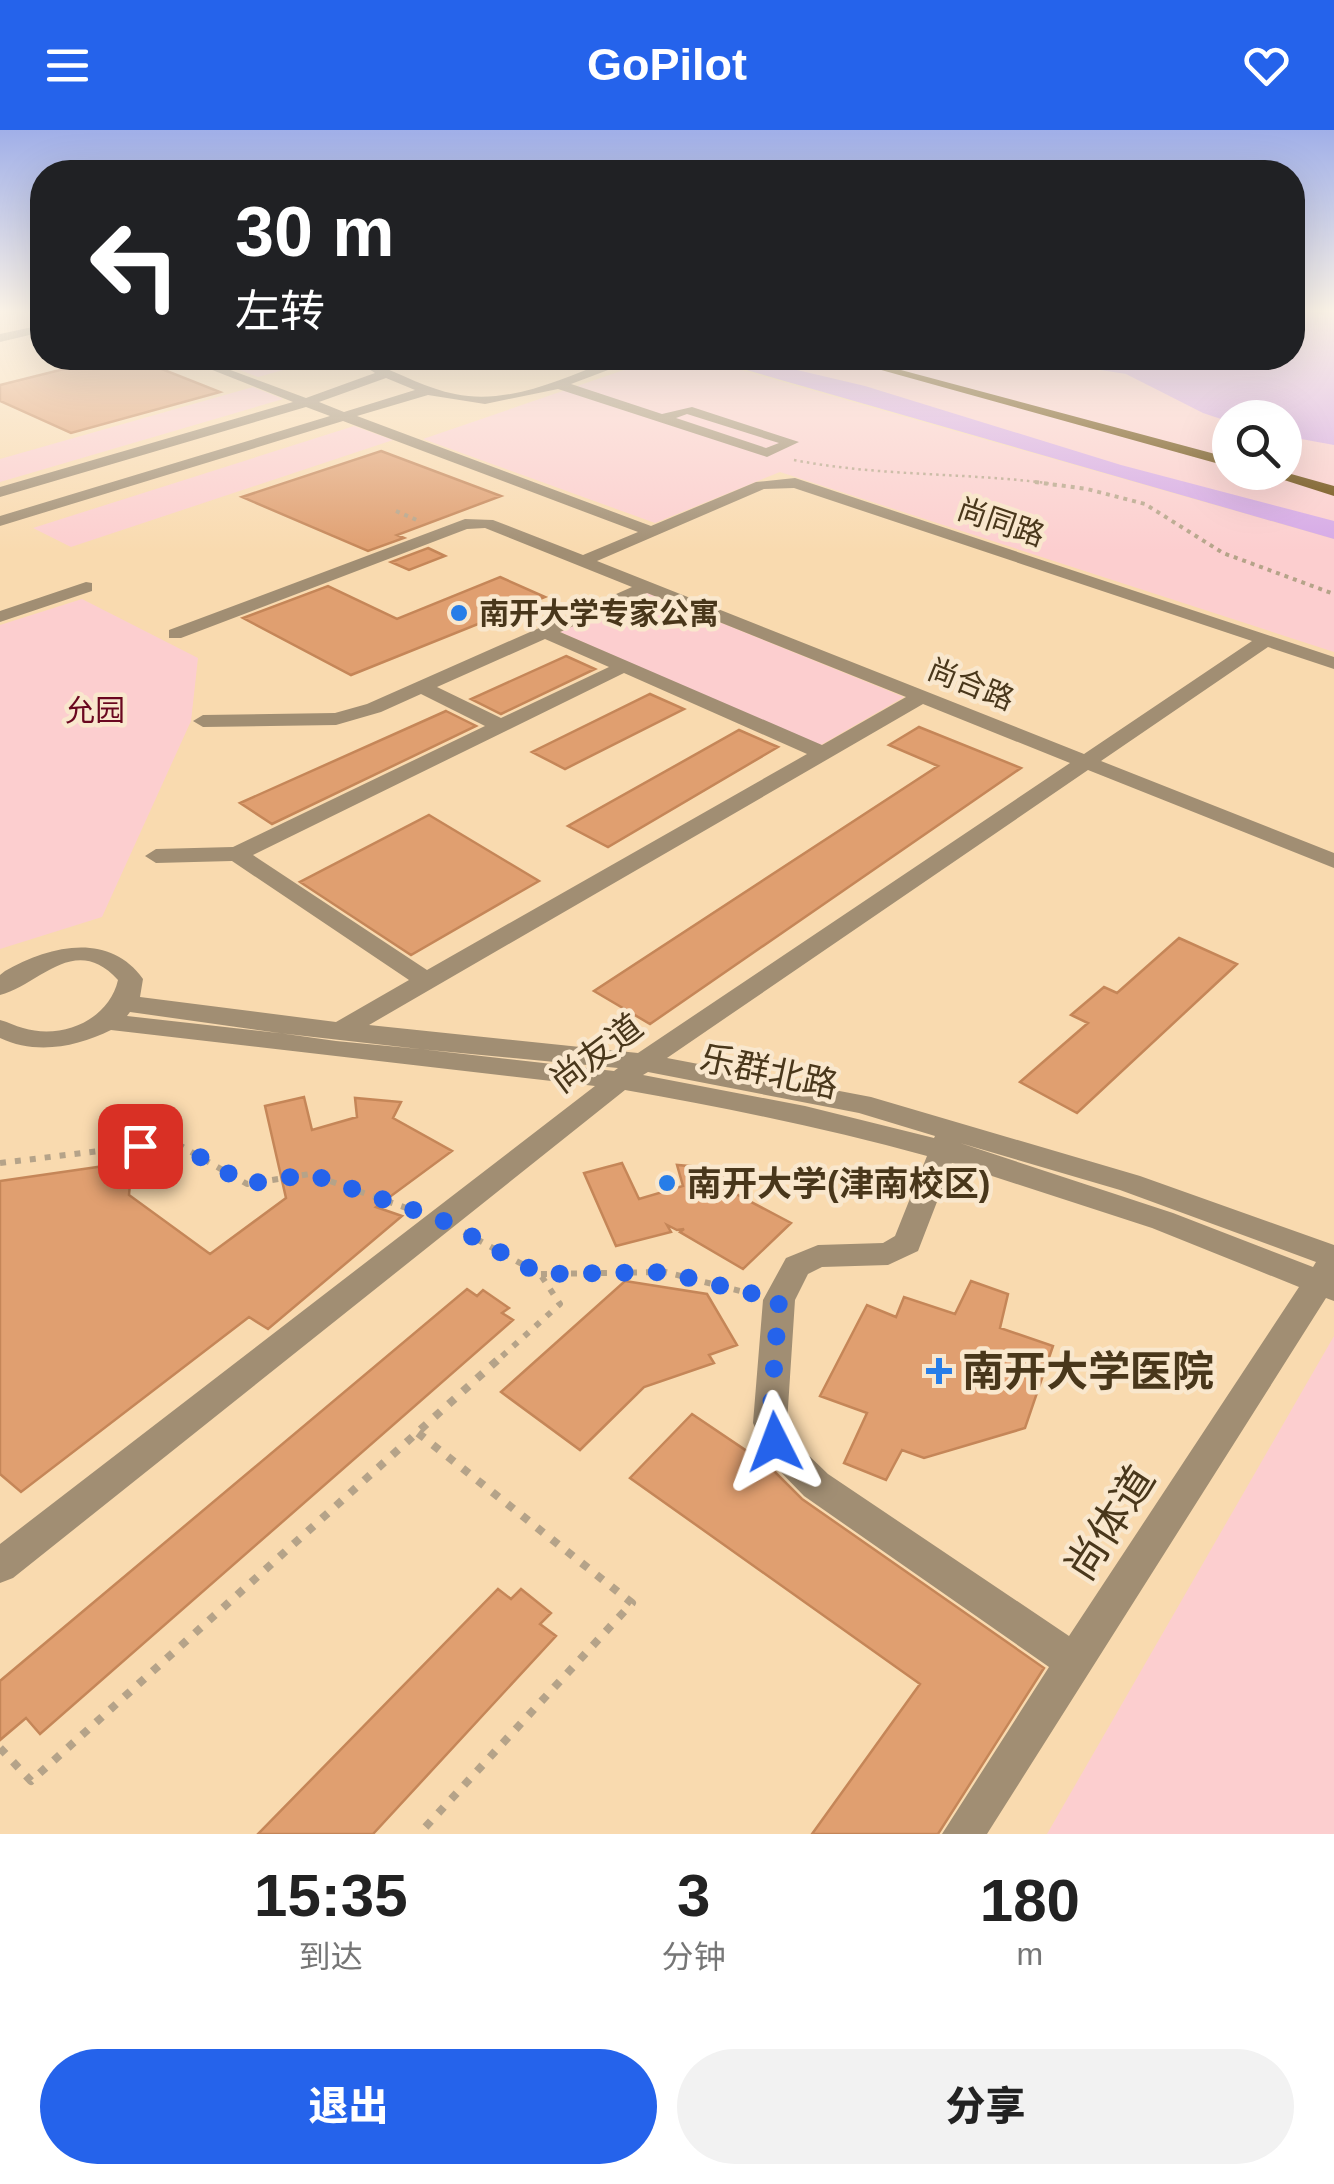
<!DOCTYPE html>
<html lang="zh">
<head>
<meta charset="utf-8">
<style>
	:root { --surface:#fff; --page:#f2f2f2; --text:#222; --muted:#767676; --accent:#2563eb }
	body { margin:0; font-family:Helvetica,"Noto Sans SC",sans-serif; background:var(--page); color:var(--text); height:100vh; display:flex; flex-direction:column; font-size:38px; white-space:nowrap }
	* { box-sizing:border-box; margin:0 }
	p { font-size:32px; color:var(--muted) }
	.icon { flex:none; width:55px; height:55px; fill:none; stroke:currentColor; stroke-width:2; stroke-linecap:round; stroke-linejoin:round }
	.map { position:relative; height:1704px; overflow:hidden }
	.drawer { display:flex; flex-direction:column; background:var(--surface); flex:1 }
	.drawer>* { flex:none }
	.top-card { position:absolute; left:30px; top:30px; width:1275px; height:210px; border-radius:40px; box-shadow:0 10px 40px #0002; background:#202124; color:#fff; overflow:hidden }
	.tools { position:absolute; left:1212px; top:270px; display:grid; gap:20px }
	.tools a { display:grid; place-items:center; width:90px; height:90px; border-radius:50%; background:var(--surface); box-shadow:0 10px 40px #0002; font-size:50px }
	.pin { position:absolute; display:grid; place-items:center; width:85px; height:85px; color:#fff; margin:-42px; border-radius:20px; box-shadow:0 5px 15px #0006 }
	.me { position:absolute; width:110px; margin:-55px; rotate:357deg; stroke-linejoin:round; filter:drop-shadow(0 0 8px #0008) }
	.turn { display:flex; align-items:center; gap:35px; height:210px; padding:0 40px; font-size:45px }
	.turn .icon { width:130px; height:130px; stroke-width:2.5 }
	.turn b { display:block; font-size:70px; line-height:85px }
	.eta { display:flex; justify-content:space-evenly; align-items:center; height:170px; text-align:center }
	.eta b { font-size:60px; font-weight:800; line-height:70px }
	.cta { display:flex; gap:20px; margin-top:auto; padding:20px 40px }
	.cta a { flex:1; height:115px; border-radius:60px; background:var(--accent); color:#fff; font-size:40px; font-weight:800; line-height:115px; text-align:center }
	.cta a+a { background:var(--page); color:var(--text) }
	header { display:flex; justify-content:space-between; align-items:center; height:130px; padding:0 40px; background:var(--accent); color:#fff; font-size:45px; font-weight:800 }
	.map>svg:first-child { display:block }
	.built { fill:#f9daaf }
	.green { fill:#fccecf; fill-rule:evenodd }
	.water { fill:#d5a8e7 }
	.building { fill:#e09f70; stroke:#c58658; stroke-width:2.5 }
	.lines { fill:none; stroke-linecap:round; stroke-linejoin:round }
	.path-far3 { stroke:#b5a389; stroke-width:2.5; stroke-dasharray:2.5 4; stroke-linecap:butt }
	.path-far2 { stroke:#b5a389; stroke-width:4; stroke-dasharray:4 5; stroke-linecap:butt }
	.path-far1 { stroke:#b5a389; stroke-width:6; stroke-dasharray:6 9; stroke-linecap:butt }
	.path { stroke:#b5a389; stroke-width:8; stroke-dasharray:8 11; stroke-linecap:butt }
	.minor { fill:#a18e73; fill-rule:evenodd }
	.major { fill:#634202; fill-rule:evenodd }
	.route { stroke:#2563eb; stroke-width:18; stroke-dasharray:0 32.4 }
	.poi-dot { fill:#277de8; stroke:#f9e7cd; stroke-width:4 }
	.labels { text-anchor:middle; dominant-baseline:central; stroke-width:9; stroke-linejoin:round; paint-order:stroke }
	.far-street-label { font-size:30px; fill:#49371b; stroke:#f9e7cd }
	.far-poi-label { font-size:30px; font-weight:bold; fill:#49371b; stroke:#f9e7cd; text-anchor:start }
	.far-park-label { font-size:30px; fill:#6a071f; stroke:#f9e7cd }
	.street-label { font-size:35px; fill:#49371b; stroke:#f9e7cd }
	.poi-label { font-size:35px; font-weight:bold; fill:#49371b; stroke:#f9e7cd; text-anchor:start }
	.near-poi-label { font-size:42px; font-weight:bold; fill:#49371b; stroke:#f9e7cd; text-anchor:start }
	.near-street-label { font-size:42px; fill:#49371b; stroke:#f9e7cd }
</style>
</head>
<body>
<header><svg class="icon" aria-label="menu" viewBox="0 0 24 24"><path d="M4 6h16M4 12h16M4 18h16"/></svg>GoPilot<svg class="icon" aria-label="heart" viewBox="0 0 24 24"><path d="M12 20l-8-8c-3-5 5-10 8-4 3-6 11-1 8 4z"/></svg></header>
<div class="map">
<svg width="1334" height="1704" viewBox="0 0 1334 1704">
	<rect width="100%" height="100%" fill="#f9e7cd"/>
	<path class="built" d="M0 182H42V228H731L1334 402V1704H0Z"/>
	<path class="green" d="M208 228H327L258 247Z
		M659 228H699L1334 409V522L780 342 655 393 423 309Z
		M735 228H1009L1334 272V399ZM1230 288H1285V342H1230Z
		M253 257 283 269 0 352V329Z
		M354 296 393 310 71 417 33 398Z
		M647 463 904 567 819 616 560 502Z
		M82 469 198 528 191 591 102 787 0 819V495Z
		M1334 1206V1704H1047Z"/>
	<path class="water" d="M1293 182H1334V315L1285 306V288H1230V292L1203 283 1126 244 1022 228H1292Z
		M705 228H746L865 256 1121 335 1334 391V409Z"/>
	<path class="building" d="M108 228H134L220 262 71 303 0 271V255Z
		M381 321 501 366 397 405 404 408 368 421 242 367Z
		M428 418 445 426 409 440 391 432Z
		M500 447 545 467 351 545 243 488 328 456 397 489Z
		M566 526 595 539 501 584 471 569Z
		M650 564 684 579 565 639 532 622Z
		M446 581 476 596 272 694 240 673Z
		M919 597 1021 638 650 894 594 861 938 636 889 615Z
		M739 600 778 617 608 717 568 696Z
		M429 685 539 751 411 825 300 752Z
		M1179 808 1237 834 1077 983 1020 952 1088 893 1071 885 1104 857 1117 863Z
		M304 967 312 1000 357 987 355 968 401 972 393 988 452 1021 376 1077 402 1086 268 1199 249 1187 21 1362 0 1344V1051L132 1032 129 1065 210 1124 286 1068 265 976Z
		M622 1033 639 1069 683 1056 677 1035 726 1039 721 1056 791 1093 743 1139 680 1102 684 1099 677 1100 667 1095 671 1102 616 1116 584 1043Z
		M625 1151 707 1164 737 1215 709 1225 714 1233 644 1257 580 1320 501 1262Z
		M971 1151 1008 1164 1000 1198 1053 1216 1025 1298 924 1328 902 1320 886 1350 844 1333 867 1283 820 1266 867 1175 896 1187 904 1167 955 1184Z
		M467 1159 477 1166 483 1160 509 1178 502 1183 513 1190 40 1604 26 1588 0 1610V1551Z
		M692 1284 769 1336 802 1369 1044 1538 938 1704H812L920 1554 630 1348Z
		M498 1459 511 1469 521 1459 551 1483 540 1494 556 1506 373 1704H258Z"/>
	<g class="lines">
		<path class="path-far3" d="M794 330C881 347 966 342 1053 354"/>
		<path class="path-far2" d="M1035 352 1087 359 1145 374 1223 423 1334 464
			M396 381 419 391"/>
		<path class="path-far1" d="M0 1033 174 1012 247 1054 310 1044 412 1080
			M464 1102 540 1144 560 1174 499 1229
			M541 1144 665 1142 752 1164"/>
		<path class="path" d="M418 1303 632 1473 419 1704
			M0 1618 31 1651 502 1226"/>
		<path class="minor" d="M42 195V202L0 212V204Z
			M182 228H198L306 268 375 243 360 233 366 228H380L375 234C401 244 428 259 455 264 507 275 560 250 606 232L608 228H620L616 237 571 254 662 284 692 277 799 312 767 327 558 259 485 274 428 265 357 286 651 396 756 352 795 348 1334 527V539L1268 517 1101 631 1334 723V738L1088 640 667 928 871 967 1140 1046 1334 1115V1171L1326 1168 987 1704H942L1049 1537 804 1366 770 1331 753 1293 763 1170 786 1128 818 1115 883 1113 895 1106 927 1026C827 998 726 978 625 960L13 1448 0 1453V1414L595 956 111 900C77 917 36 925 0 908V890C8 892 15 896 23 898 62 910 109 890 118 850 75 802 39 855 0 865V845L5 841C49 816 109 801 143 849L140 867 336 892 409 850 232 731 156 733 145 726 156 719 233 717 485 596 421 564 381 582 336 595 203 597 193 591 203 585 335 583 367 574 632 457 485 398 467 399 181 508H169V500L465 389 493 390 583 425 638 402 343 291 0 396V386L330 286 306 277 0 367V357L293 272ZM386 248 415 260 344 282 319 272ZM687 284 779 313 766 318 676 288ZM794 358 1252 511 1084 624 597 431 764 359ZM647 463 906 567 822 615 560 502ZM545 509 609 537 501 588 437 557ZM624 543 807 624 427 840 253 725ZM923 574 1070 633 638 923 369 895ZM130 882 336 911 618 938 614 941 127 886ZM648 942 859 983 935 1006 934 1008 805 976 643 945ZM960 1013 1120 1060 1316 1132 1313 1137 1173 1083ZM952 1033 1152 1098 1299 1157 1069 1506 828 1344 800 1317 787 1293 795 1170 808 1144 822 1137 888 1135 918 1121Z
			M86 452 92 453V461L0 492V481Z"/>
		<path class="major" d="M838 228H856L1230 328V337Z
			M1259 342H1284L1334 356V366Z"/>
	</g>
	<linearGradient id="sky" x2="0" y2="1"><stop stop-color="#a0afe8"/><stop offset="0.43" stop-color="#fcf4e8"/><stop offset="1" stop-color="#fcf4e8" stop-opacity="0"/></linearGradient>
	<rect width="1334" height="421" fill="url(#sky)"/>
	<g class="lines">
		<path class="route" d="M140 1016 174 1012 247 1054 310 1044 442 1090 540 1144 665 1142 779 1170 770 1293 775 1312"/>
	</g>
	<g class="poi-dot">
		<circle cx="459" cy="483" r="10"/>
		<circle cx="667" cy="1053" r="10"/>
		<path d="M934 1226h10v10h10v10h-10v10h-10v-10h-10v-10h10z"/>
	</g>
	<g class="labels">
		<g class="far-street-label">
			<text transform="translate(1001 392) rotate(19)">尚同路</text>
			<text transform="translate(971 554) rotate(22)">尚合路</text>
		</g>
		<g class="far-poi-label">
			<text x="479" y="483">南开大学专家公寓</text>
		</g>
		<g class="far-park-label">
			<text x="95" y="580">允园</text>
		</g>
		<g class="street-label">
			<text transform="translate(596 923) rotate(-37)">尚友道</text>
			<text transform="translate(769 941) rotate(12)">乐群北路</text>
		</g>
		<g class="poi-label">
			<text x="687" y="1053">南开大学(津南校区)</text>
		</g>
		<g class="near-poi-label">
			<text x="962" y="1241">南开大学医院</text>
		</g>
		<g class="near-street-label">
			<text transform="translate(1110 1393) rotate(-57)">尚体道</text>
		</g>
	</g>
</svg>
<div class="tools">
<a><svg class="icon" aria-label="search" viewBox="0 0 24 24"><circle cx="10" cy="10" r="6"/><path d="M15 15l6 6"/></svg></a>
</div>
<div class="pin" style="left:140px;top:1016px;background:#d93025"><svg class="icon" aria-label="arrive" viewBox="0 0 24 24"><path d="M6 21V4h12l-3 4 3 4H6"/></svg></div>
<svg class="me" style="left:775px;top:1312px" viewBox="-20 -20 40 40"><path d="M0-17L14 15 0 8-14 15z" fill="#2563eb" stroke="#fff" stroke-width="4"/></svg>
<div class="top-card">
<div class="turn"><svg class="icon" aria-label="left" viewBox="0 0 24 24"><path d="M17 20v-9H6M10 6l-5 5 5 5"/></svg><div><b>30 m</b>左转</div></div>
</div>
</div>
<section class="drawer">
<div class="eta">
<div><b>15:35</b><p>到达</p></div>
<div><b>3</b><p>分钟</p></div>
<div><b>180</b><p>m</p></div>
</div>
<div class="cta"><a>退出</a><a>分享</a></div>
</section>
</body>
</html>
